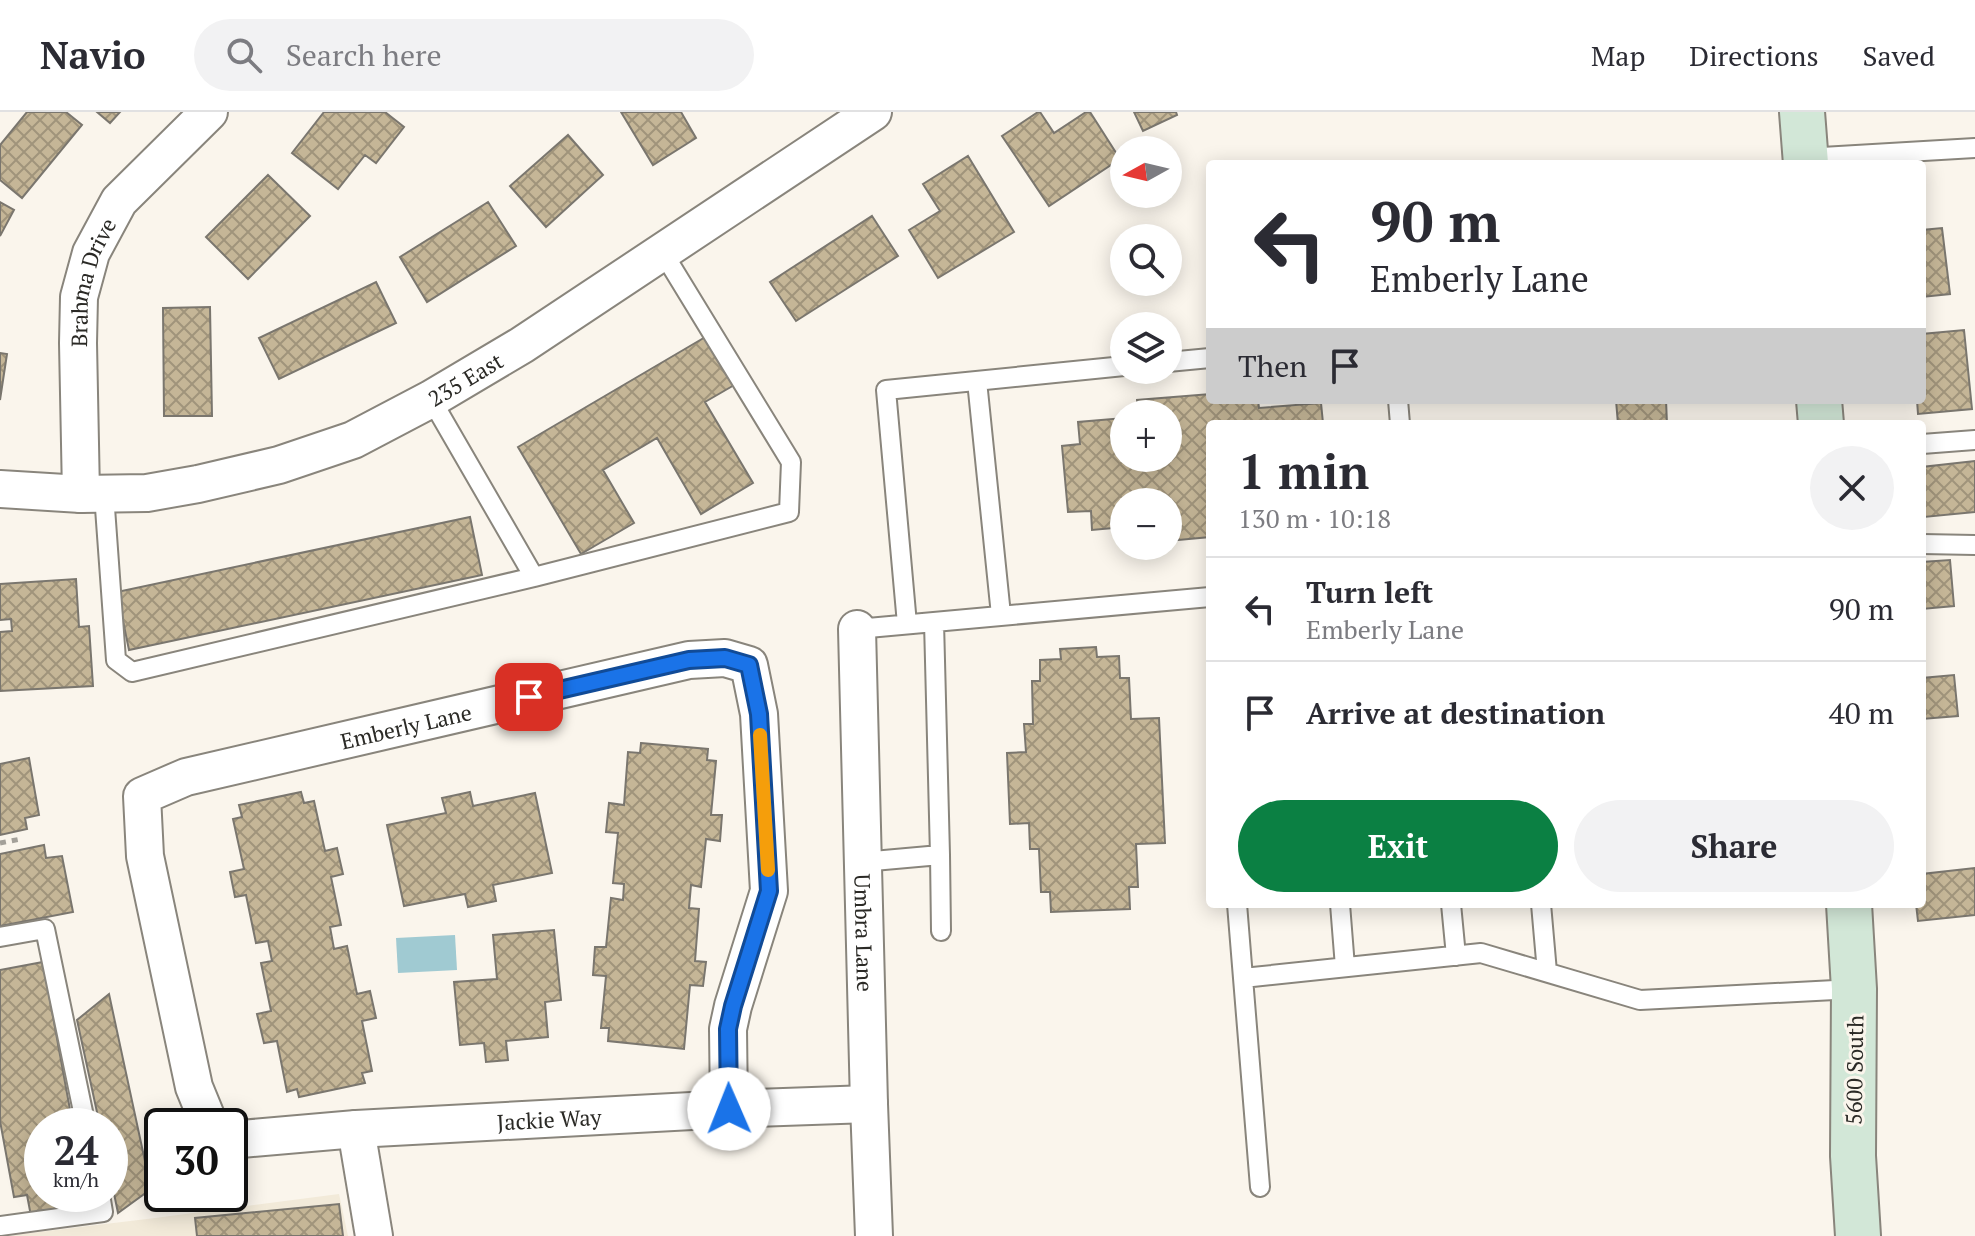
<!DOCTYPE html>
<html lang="en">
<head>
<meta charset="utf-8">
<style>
	:root { --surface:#fff; --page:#f2f2f3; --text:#2b2b33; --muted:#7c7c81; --line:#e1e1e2; --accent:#0b8043 }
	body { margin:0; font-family:"PT Serif",serif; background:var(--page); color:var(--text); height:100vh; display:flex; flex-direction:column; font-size:30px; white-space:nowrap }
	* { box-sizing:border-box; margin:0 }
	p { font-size:26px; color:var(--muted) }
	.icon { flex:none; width:44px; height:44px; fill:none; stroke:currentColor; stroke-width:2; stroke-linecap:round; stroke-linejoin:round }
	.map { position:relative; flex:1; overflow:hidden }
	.drawer { position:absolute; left:1206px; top:308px; width:720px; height:488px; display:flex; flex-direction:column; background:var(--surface); border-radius:8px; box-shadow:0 4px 20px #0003 }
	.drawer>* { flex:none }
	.banner { position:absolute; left:1206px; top:48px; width:720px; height:244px; border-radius:8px; box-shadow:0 4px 20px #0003; background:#fff; color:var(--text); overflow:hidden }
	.needle { width:52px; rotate:262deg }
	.fabs { position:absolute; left:1110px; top:24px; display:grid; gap:16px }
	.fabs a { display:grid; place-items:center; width:72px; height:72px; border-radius:50%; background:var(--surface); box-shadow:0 4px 20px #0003; font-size:40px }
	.speed { position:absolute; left:24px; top:996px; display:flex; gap:16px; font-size:40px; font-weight:700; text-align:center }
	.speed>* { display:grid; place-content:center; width:104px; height:104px; border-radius:50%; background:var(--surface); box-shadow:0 4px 20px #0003; line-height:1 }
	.speed small { font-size:20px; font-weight:400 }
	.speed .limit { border:4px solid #111; border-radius:12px; background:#fff; color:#111 }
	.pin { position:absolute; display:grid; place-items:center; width:68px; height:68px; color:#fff; margin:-34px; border-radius:16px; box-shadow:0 4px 12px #0006 }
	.me { position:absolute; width:88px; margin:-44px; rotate:359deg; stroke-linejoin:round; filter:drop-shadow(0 0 6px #0008) }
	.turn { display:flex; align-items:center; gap:28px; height:168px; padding:0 32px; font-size:36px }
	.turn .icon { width:104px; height:104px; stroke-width:2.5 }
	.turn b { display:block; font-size:56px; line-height:68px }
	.then { display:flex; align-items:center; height:76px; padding:0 32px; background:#0003; gap:16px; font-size:30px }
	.round { display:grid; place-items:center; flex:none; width:84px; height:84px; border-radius:42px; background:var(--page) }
	.head { display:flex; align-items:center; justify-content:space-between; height:136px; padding:0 32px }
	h1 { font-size:48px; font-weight:600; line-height:60px }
	.action { display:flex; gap:16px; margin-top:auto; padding:16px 32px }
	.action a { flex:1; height:92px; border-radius:48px; background:var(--accent); color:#fff; font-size:32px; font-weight:600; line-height:92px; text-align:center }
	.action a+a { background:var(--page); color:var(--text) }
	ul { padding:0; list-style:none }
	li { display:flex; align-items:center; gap:24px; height:104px; padding:0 32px; border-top:2px solid var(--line) }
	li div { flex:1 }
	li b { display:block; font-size:30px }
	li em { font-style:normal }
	header { display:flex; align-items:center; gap:48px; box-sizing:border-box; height:112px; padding:0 40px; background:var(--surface); border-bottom:2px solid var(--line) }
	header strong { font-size:38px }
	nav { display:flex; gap:44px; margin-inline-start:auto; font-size:28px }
	.search { width:560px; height:72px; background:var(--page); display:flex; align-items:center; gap:20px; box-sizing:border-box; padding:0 28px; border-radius:44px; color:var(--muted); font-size:30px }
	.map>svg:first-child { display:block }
	.built { fill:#f2ead9 }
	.water { fill:#a0cad2 }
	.building { fill:url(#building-cross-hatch); stroke:#7a766e; stroke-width:2 }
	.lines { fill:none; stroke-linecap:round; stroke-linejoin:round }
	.lane-casing { stroke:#89857c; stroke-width:22 }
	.street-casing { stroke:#89857c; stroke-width:40 }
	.secondary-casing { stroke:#89857c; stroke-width:48 }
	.path { stroke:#a3a099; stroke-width:5; stroke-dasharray:6 6; stroke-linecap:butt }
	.lane { stroke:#fff; stroke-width:18 }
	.street { stroke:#fff; stroke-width:36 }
	.secondary { stroke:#d2e7d7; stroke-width:44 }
	.route-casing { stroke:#114b97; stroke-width:20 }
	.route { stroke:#1a73e8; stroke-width:14 }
	.slow { stroke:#f59e0b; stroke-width:14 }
	.labels { text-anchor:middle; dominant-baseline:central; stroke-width:6; stroke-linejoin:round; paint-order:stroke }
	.street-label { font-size:22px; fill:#2b2a26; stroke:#faf5ec }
</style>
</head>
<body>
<header>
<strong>Navio</strong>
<div class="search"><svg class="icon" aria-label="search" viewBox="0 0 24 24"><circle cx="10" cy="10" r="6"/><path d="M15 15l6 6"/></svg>Search here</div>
<nav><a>Map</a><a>Directions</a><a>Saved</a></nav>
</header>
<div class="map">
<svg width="1975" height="1124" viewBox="0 0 1975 1124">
	<defs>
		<pattern id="building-cross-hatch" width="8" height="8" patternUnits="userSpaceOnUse" patternTransform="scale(2)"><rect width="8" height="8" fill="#c5b697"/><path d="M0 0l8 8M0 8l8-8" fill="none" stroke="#a0947b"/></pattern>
	</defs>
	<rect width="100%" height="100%" fill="#faf5ec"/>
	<path class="built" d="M339 1082 348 1124H6L155 1106Z"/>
	<path class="water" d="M455 823 457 858 398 861 396 826Z"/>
	<path class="building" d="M27 0H66L82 13 22 86 0 68V33Z
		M97 0H120L110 11Z
		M324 0H385L404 15 376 51 365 43 338 77 292 41Z
		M621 0H681L696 26 653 53Z
		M1038 0H1040L1054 21 1086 0H1090L1120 47 1049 94 1002 24Z
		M1134 0H1176L1177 3 1143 19Z
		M568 23 603 63 546 115 510 74Z
		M968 44 1014 120 938 166 909 118 940 99 923 72Z
		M268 63 310 104 248 167 206 125Z
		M0 90 14 98 0 124Z
		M488 90 516 134 427 190 400 145Z
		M872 104 898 144 796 209 770 170Z
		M1942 116 1950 182 1922 185V118Z
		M376 170 396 211 279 267 259 226Z
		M210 195 212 304H164L163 196Z
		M1964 218 1972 297 1918 302 1917 288H1922V222Z
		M707 224 736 272 705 290 753 371 701 402 657 326 603 358 634 411 581 442 518 335Z
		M0 241 7 242 0 288Z
		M1210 282V288H1258L1259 296 1321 291 1323 311 1338 310 1339 312H1210V425L1168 429V390H1124V415L1092 418 1091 399 1068 400 1062 334 1080 332 1078 310 1124 306V346H1168V302H1138L1137 288Z
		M1616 288H1666L1667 312H1618Z
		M1975 349V400L1924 405 1922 355Z
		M470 405 482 463 129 538 117 480Z
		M1950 448 1954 494 1922 497V450Z
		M76 467 79 515 89 514 93 574 0 579V520L12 519 11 507 0 508V472Z
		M1096 535 1097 545 1119 544 1120 566H1129L1131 607 1159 606 1165 731 1136 732 1138 775H1129L1130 797 1051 800 1050 780H1041L1039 737H1030L1029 711 1010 712 1007 641 1026 640 1024 612H1033L1032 569H1040V548L1061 547 1060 537Z
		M1954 563 1958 604 1922 607V566Z
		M641 631 708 637 707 648 716 649 711 703H722L720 729 706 727 701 775 691 773 689 796 699 797 695 849 706 850 703 874 690 873 684 937 608 929 609 916H601L606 864 593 863 595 835H606L611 786 623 788 624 772 613 771 618 721 606 720 609 691 624 693 628 640 640 641Z
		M29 646 39 703 25 706 27 717 0 723V652Z
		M301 680 304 691 314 689 325 739 337 736 343 762 331 765 341 813 330 815 334 837 347 834 357 882 370 879 376 906 362 909 372 959 362 961 365 971 299 985 297 977 287 980 277 929 264 931 257 902 271 899 261 851 272 849 268 829 256 831 246 783 235 785 230 760 244 757 233 707 242 705 239 693Z
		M470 680 473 694 535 681 552 761 493 773 496 789 468 795 465 782 404 794 387 713 446 701 442 686Z
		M44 733 46 746 62 744 73 800 0 814V742Z
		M1975 756V803L1918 809 1916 792H1922V762Z
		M554 818 561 888 545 890 548 925 506 929 508 948 486 950 484 931 460 933 454 870 497 867 493 823Z
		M43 850 73 1014H42V1082H86L88 1094 31 1104 27 1083 14 1085 0 1009V858Z
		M109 882 151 1077 118 1101 110 1062V1014H100L77 908Z
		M339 1092 343 1124H197L195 1106Z"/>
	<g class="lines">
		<g class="lane-casing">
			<path id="lane" d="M1805 46 1975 36
				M1168 250 1210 246
				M977 269 1001 503
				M431 287 534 465 789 400 791 350 662 139
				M1398 288 1400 312
				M1922 332 1975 328
				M104 382 116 548 132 560 534 465
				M1922 432 1975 433
				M907 512 886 278 1124 254
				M857 517 1210 485
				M940 743 941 819
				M862 750 940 743 934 510
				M1237 792 1243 866 1481 841 1640 888 1854 877
				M1340 792 1345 855
				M1451 792 1456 844
				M1541 792 1547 860
				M0 825 45 817 86 1014
				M1243 866 1260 1075
				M0 1114 103 1100 100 1082"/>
		</g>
		<g class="street-casing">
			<g id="street">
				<path id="s1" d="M0 377 81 382 147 381 198 372 279 353 353 328 431 287 522 233 873 0"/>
				<path id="s2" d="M81 382 78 231 79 185 91 141 119 89 209 0"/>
				<path id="s3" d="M857 517 869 992 874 1124"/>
				<path id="s4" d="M210 1014 194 975 145 744 142 684 186 665 689 548 725 546 749 553 759 602 769 779 733 894 728 917 729 997"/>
				<path d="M356 1017 374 1124"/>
				<path id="s5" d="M230 1025 241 1027 356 1017 729 997 869 992"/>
			</g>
		</g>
		<g class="secondary-casing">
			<path id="secondary" d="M1802 0 1806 52
				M1819 288 1821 312
				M1849 792 1854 877 1853 1044 1858 1124"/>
		</g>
		<path class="path" d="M0 731 21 727"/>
		<use href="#lane" class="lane"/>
		<use href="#street" class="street"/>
		<use href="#secondary" class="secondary"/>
	</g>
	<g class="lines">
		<g class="route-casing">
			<path id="route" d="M529 585 689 548 725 546 749 553 759 602 769 779 733 894 728 917 729 997"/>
		</g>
		<use href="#route" class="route"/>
		<path class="slow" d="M760 623 768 758"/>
	</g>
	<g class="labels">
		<g class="street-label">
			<text stroke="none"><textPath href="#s2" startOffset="214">Brahma Drive</textPath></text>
			<text stroke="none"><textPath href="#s1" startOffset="488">235 East</textPath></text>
			<text stroke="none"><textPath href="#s4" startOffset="612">Emberly Lane</textPath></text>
			<text stroke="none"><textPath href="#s3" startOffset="304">Umbra Lane</textPath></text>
			<text transform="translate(1854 958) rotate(-89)">5600 South</text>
			<text stroke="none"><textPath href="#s5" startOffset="320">Jackie Way</textPath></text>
		</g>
	</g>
</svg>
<div class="fabs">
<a><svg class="needle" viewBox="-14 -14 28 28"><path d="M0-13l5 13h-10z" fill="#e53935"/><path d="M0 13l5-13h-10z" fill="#7c7c81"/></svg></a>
<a><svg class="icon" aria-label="search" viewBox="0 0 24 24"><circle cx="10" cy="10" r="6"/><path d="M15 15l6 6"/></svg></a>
<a><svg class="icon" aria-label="layers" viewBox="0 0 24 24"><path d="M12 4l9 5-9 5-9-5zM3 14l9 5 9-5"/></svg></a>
<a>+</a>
<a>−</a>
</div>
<div class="speed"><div>24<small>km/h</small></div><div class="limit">30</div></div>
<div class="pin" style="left:529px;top:585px;background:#d93025"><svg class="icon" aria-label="arrive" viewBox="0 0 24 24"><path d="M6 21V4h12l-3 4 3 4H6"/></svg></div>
<svg class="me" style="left:729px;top:997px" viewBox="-20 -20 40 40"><circle r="19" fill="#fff"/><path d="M0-13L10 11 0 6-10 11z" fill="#1a73e8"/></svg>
<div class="banner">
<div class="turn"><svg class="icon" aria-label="left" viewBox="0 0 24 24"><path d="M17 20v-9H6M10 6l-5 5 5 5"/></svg><div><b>90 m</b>Emberly Lane</div></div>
<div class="then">Then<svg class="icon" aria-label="arrive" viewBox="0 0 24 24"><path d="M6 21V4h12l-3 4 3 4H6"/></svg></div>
</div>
<section class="drawer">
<div class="head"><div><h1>1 min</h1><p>130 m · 10:18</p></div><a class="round"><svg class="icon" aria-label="close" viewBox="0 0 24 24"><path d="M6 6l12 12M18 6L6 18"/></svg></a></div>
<ul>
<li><svg class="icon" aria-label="left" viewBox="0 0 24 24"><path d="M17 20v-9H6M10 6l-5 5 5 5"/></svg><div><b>Turn left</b><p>Emberly Lane</p></div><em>90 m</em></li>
<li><svg class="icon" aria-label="arrive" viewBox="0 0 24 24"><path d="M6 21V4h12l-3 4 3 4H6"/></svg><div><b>Arrive at destination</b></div><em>40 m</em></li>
</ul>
<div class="action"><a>Exit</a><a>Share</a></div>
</section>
</div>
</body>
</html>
